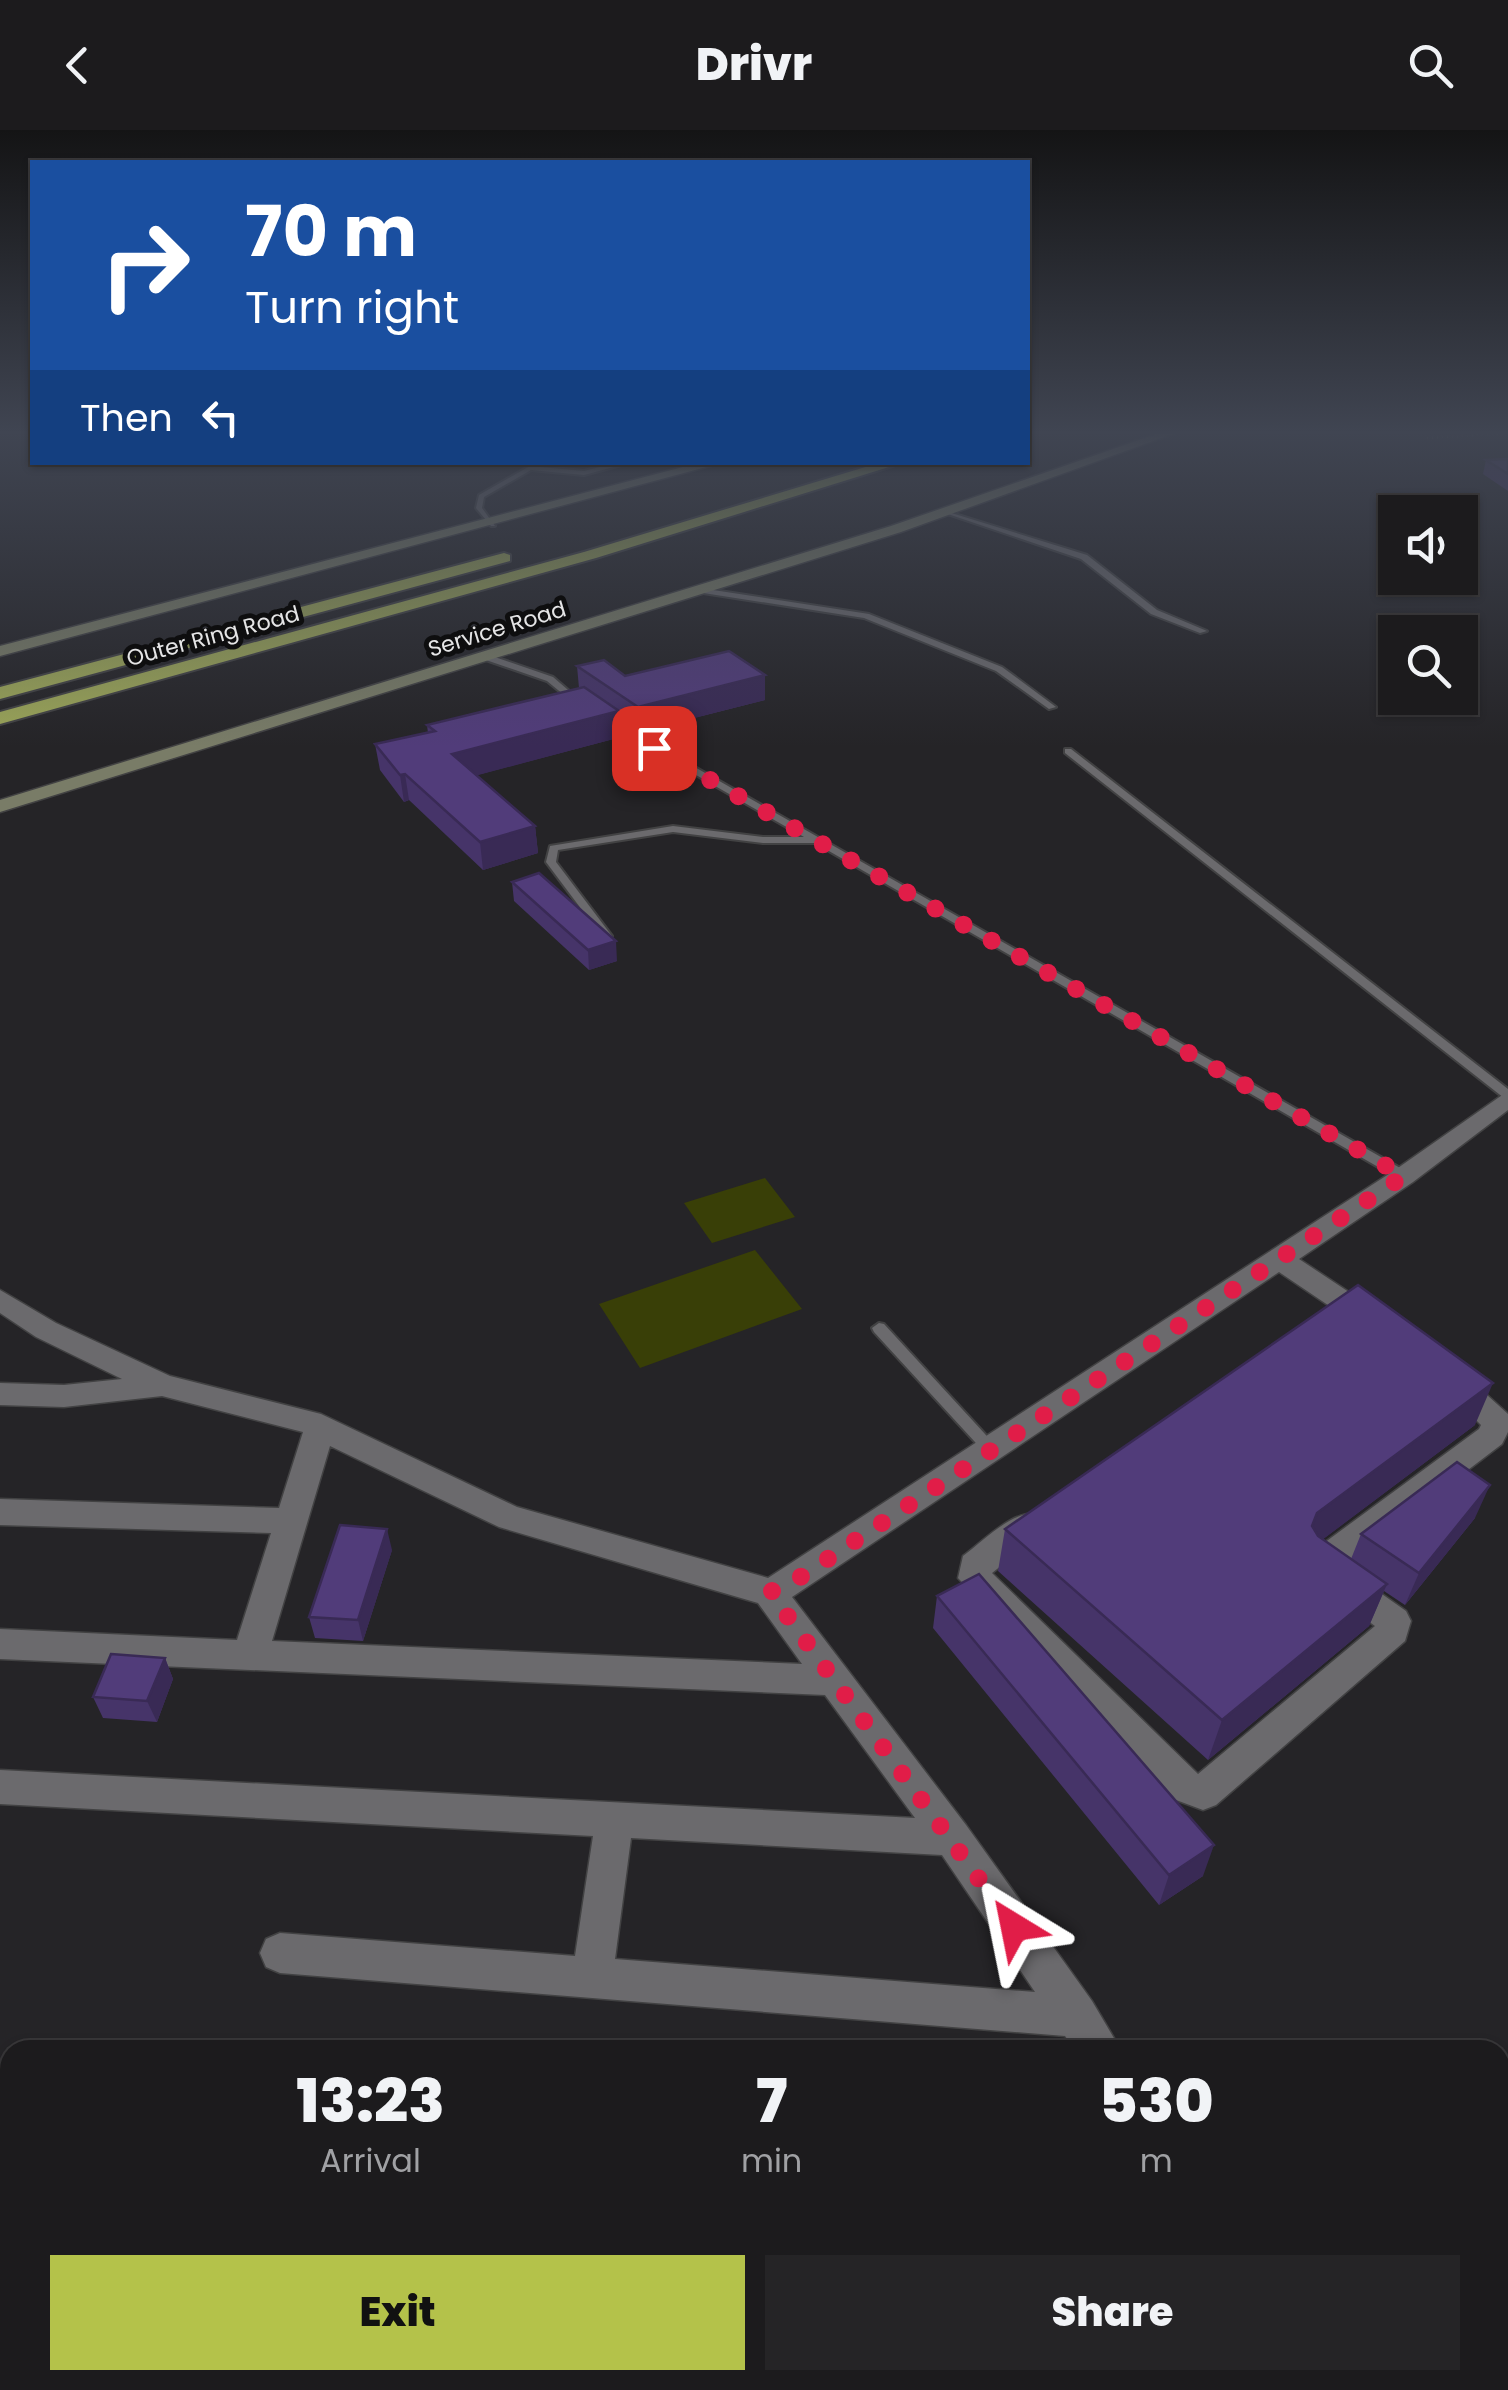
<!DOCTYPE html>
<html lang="en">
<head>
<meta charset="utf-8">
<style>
	:root { --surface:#1c1b1d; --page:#252426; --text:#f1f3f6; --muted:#a0a1a4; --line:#3a393b; --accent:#b4c24a }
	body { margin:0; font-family:Poppins,sans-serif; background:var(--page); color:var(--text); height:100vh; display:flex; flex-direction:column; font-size:38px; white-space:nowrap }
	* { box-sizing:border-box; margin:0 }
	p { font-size:32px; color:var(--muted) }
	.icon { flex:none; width:55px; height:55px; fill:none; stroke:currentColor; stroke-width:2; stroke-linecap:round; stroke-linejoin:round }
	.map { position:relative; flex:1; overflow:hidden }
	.details { position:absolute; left:0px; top:1910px; width:1510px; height:350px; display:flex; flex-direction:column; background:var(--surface); border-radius:30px 30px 0 0; box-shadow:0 2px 8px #0004,0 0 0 2px var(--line) }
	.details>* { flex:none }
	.hud { position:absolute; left:30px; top:30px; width:1000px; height:305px; border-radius:0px; box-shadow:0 2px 8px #0004,0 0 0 2px var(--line); background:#1a4fa0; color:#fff; overflow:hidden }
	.fabs { position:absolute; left:1378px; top:365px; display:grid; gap:20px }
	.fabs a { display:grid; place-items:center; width:100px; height:100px; border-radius:0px; background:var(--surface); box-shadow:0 2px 8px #0004,0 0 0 2px var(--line); font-size:50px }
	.pin { position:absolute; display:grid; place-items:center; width:85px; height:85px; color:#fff; margin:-42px; border-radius:20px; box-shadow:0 5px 15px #0006 }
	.me { position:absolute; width:110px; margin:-55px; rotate:325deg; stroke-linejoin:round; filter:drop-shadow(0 0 8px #0008) }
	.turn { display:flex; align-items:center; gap:35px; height:210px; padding:0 50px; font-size:45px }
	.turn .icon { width:130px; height:130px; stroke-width:2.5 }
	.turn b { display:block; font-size:70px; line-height:85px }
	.then { display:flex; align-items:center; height:95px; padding:0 50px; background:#0003; gap:20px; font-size:38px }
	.eta { display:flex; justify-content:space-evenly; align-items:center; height:170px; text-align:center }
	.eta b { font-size:60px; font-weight:800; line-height:70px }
	.cta { display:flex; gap:20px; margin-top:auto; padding:20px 50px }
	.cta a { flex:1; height:115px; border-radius:0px; background:var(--accent); color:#111; font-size:40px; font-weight:800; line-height:115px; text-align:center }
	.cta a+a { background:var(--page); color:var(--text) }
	header { display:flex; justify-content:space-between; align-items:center; height:130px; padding:0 50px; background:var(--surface); font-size:45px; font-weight:800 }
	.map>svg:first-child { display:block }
	.green { fill:#393f07 }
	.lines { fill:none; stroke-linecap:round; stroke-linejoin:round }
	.service-casing { stroke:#424243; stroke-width:4 }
	.minor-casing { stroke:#424243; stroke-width:3 }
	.secondary-casing { stroke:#424243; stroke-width:3 }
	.motorway-casing { stroke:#424243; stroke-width:4 }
	.path { stroke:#79787a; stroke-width:2.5; stroke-dasharray:1 4; stroke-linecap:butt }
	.service { fill:#6b6a6d; fill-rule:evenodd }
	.minor { fill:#6b6a6d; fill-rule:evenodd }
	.secondary { fill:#797c67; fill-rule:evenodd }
	.motorway { fill:#9ba558; fill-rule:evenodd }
	.wall { fill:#463469 }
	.shaded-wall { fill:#392a55 }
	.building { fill:#513c7a; stroke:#392a55; stroke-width:2.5 }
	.route { stroke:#e11d48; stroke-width:18; stroke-dasharray:0 32.4 }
	.labels { text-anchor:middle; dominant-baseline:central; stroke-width:10; stroke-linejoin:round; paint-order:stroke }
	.far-street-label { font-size:22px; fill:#e5e5e6; stroke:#0e0e0f }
</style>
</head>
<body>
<header><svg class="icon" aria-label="back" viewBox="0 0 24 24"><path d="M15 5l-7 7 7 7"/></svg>Drivr<svg class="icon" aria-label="search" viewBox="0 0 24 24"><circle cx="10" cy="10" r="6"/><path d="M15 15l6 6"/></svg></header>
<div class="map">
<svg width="1508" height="2260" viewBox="0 0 1508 2260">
	<rect width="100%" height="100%" fill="#252427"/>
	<path class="green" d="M765 1048 795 1087 712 1113 684 1073Z
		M755 1120 802 1179 640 1238 599 1174Z"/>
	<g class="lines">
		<g class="service-casing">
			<path id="service" d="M619 332H632L584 345 531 340 484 367 482 378 495 396H491L476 378 479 365 530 336 584 341Z
				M945 381 1087 425 1157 480 1207 501 1200 503 1151 484 1081 429 945 383Z
				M700 458 869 484 1002 537 1056 577 1049 579 996 541 864 488 697 462V458Z
				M483 525H489L553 547 582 572 575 574 547 551 483 529Z
				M605 586 1409 1043 1410 1046 1404 1050 1399 1049 815 713H763L673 702 558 720 556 732 612 806 607 809 603 808 546 732 550 716 673 696 763 707H804L602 591V587Z
				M1065 619H1071L1508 959V969L1504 968 1065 623Z
				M879 1193 884 1194 996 1316 999 1320 996 1324H986L874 1202 872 1198Z"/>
		</g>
		<g class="minor-casing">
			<path id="minor" d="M1508 961V980L1413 1052 1299 1129 1379 1182 1383 1189 1379 1196H1359L1279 1142 792 1467 966 1695 1092 1871 1121 1920H1075L1065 1906 280 1843 266 1837 260 1823 266 1809 280 1803 575 1826 593 1706 0 1674V1640L915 1688 825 1565 0 1529V1499L237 1510 271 1403 0 1395V1369L279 1378 303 1302 162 1266 64 1277 0 1275V1253L64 1255 122 1249 36 1207 0 1183V1160L56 1193 170 1246 321 1284 517 1377 768 1448 1395 1040ZM330 1316 499 1397 758 1473 802 1534 272 1511ZM631 1708 942 1725 1035 1862 615 1829Z
				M1455 1243 1466 1246 1508 1284V1302L1502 1314 1342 1436 1406 1481 1411 1491 1405 1511 1216 1675 1203 1680 1168 1667 958 1448 963 1426C985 1410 1016 1376 1042 1385L1047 1394 1042 1403 992 1443 1198 1644 1375 1496 1305 1445 1300 1436 1305 1427 1479 1299 1481 1295 1440 1254 1444 1246Z
				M0 2013 10 2014V2058L0 2057Z
				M1432 2250H1489L1493 2260H1436Z"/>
		</g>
		<g class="secondary-casing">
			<path id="secondary" d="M1165 301H1181L901 402 0 682V670L891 396Z
				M702 332H725L0 526V516Z"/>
		</g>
		<g class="motorway-casing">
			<path id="motorway" d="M882 332H905L596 428 0 594V582L584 422Z
				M504 423 510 425V431L0 569V557Z"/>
		</g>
		<path class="path" d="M1427 308 1508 303"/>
		<use href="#service" class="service"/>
		<use href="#minor" class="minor"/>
		<use href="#secondary" class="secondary"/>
		<use href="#motorway" class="motorway"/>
	</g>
	<path class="wall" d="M1508 329V361L1483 344 1486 330Z
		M577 536 625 546 765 570 639 602 620 589 621 607 477 645 535 696 538 723 483 740 409 670 404 672 380 640 375 614 428 603 427 595 579 558Z
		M512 752 617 831 589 840 514 771Z
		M1475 1295 1323 1409 1351 1429 1361 1404 1475 1388 1405 1475 1384 1461 1369 1496 1208 1630 998 1441 1005 1399Z
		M392 1420 363 1511 315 1508 309 1487Z
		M937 1466 1203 1746 1159 1775 933 1498Z
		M165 1528 173 1549 157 1592 103 1588 93 1567Z"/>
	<path class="shaded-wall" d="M765 545V570L639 602 638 577Z
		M619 581 621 607 456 651 452 624Z
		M405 644 409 670 404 672 400 645Z
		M535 696 538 723 483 740 480 712Z
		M616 811 617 831 589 840 588 820Z
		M1493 1253 1475 1295 1302 1425 1317 1383Z
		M1490 1355 1475 1388 1405 1475 1419 1443Z
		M387 1399 392 1420 363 1511 358 1490Z
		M1387 1454 1369 1496 1208 1630 1222 1590Z
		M165 1528 173 1549 157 1592 147 1571Z
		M1214 1715 1203 1746 1159 1775 1169 1745Z"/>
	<path class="building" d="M1508 329V344L1486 330Z
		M729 521 765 545 638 577 577 536 604 530 625 546Z
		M584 557 619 581 452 624 535 696 480 712 405 644 400 645 375 614 435 601 427 595Z
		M539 743 616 811 588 820 512 752Z
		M1358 1155 1493 1253 1317 1383 1312 1396 1318 1406 1387 1454 1222 1590 1005 1399Z
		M1457 1332 1490 1355 1419 1443 1361 1404Z
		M340 1395 387 1399 358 1490 309 1487Z
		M979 1444 1214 1715 1169 1745 937 1466Z
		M111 1524 165 1528 147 1571 93 1567Z"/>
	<linearGradient id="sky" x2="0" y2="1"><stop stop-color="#141415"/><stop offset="0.49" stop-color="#404552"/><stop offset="1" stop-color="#404552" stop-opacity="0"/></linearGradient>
	<rect width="1508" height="617" fill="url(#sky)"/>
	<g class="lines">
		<path class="route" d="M654 618 1404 1046 793 1452 770 1462 1014 1797"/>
	</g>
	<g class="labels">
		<g class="far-street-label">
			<text transform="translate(497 499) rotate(-17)">Service Road</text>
			<text transform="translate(213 506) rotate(-15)">Outer Ring Road</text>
		</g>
	</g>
</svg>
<div class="fabs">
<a><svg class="icon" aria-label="sound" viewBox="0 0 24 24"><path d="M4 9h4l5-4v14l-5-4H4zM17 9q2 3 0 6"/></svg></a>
<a><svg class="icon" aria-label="search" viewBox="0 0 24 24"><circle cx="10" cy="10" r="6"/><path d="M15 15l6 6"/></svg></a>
</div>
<div class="pin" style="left:654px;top:618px;background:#d93025"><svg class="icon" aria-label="arrive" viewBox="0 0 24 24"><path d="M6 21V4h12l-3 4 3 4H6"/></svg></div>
<svg class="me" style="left:1014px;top:1797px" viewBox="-20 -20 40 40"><path d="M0-17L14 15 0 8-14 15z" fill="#e11d48" stroke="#fff" stroke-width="4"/></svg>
<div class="hud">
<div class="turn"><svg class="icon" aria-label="right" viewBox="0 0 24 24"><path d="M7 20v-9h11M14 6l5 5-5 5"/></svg><div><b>70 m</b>Turn right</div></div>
<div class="then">Then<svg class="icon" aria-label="left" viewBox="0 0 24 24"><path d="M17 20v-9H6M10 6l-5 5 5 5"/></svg></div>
</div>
<section class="details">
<div class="eta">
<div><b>13:23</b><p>Arrival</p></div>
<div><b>7</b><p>min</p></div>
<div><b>530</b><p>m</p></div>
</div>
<div class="cta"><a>Exit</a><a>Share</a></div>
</section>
</div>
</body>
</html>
